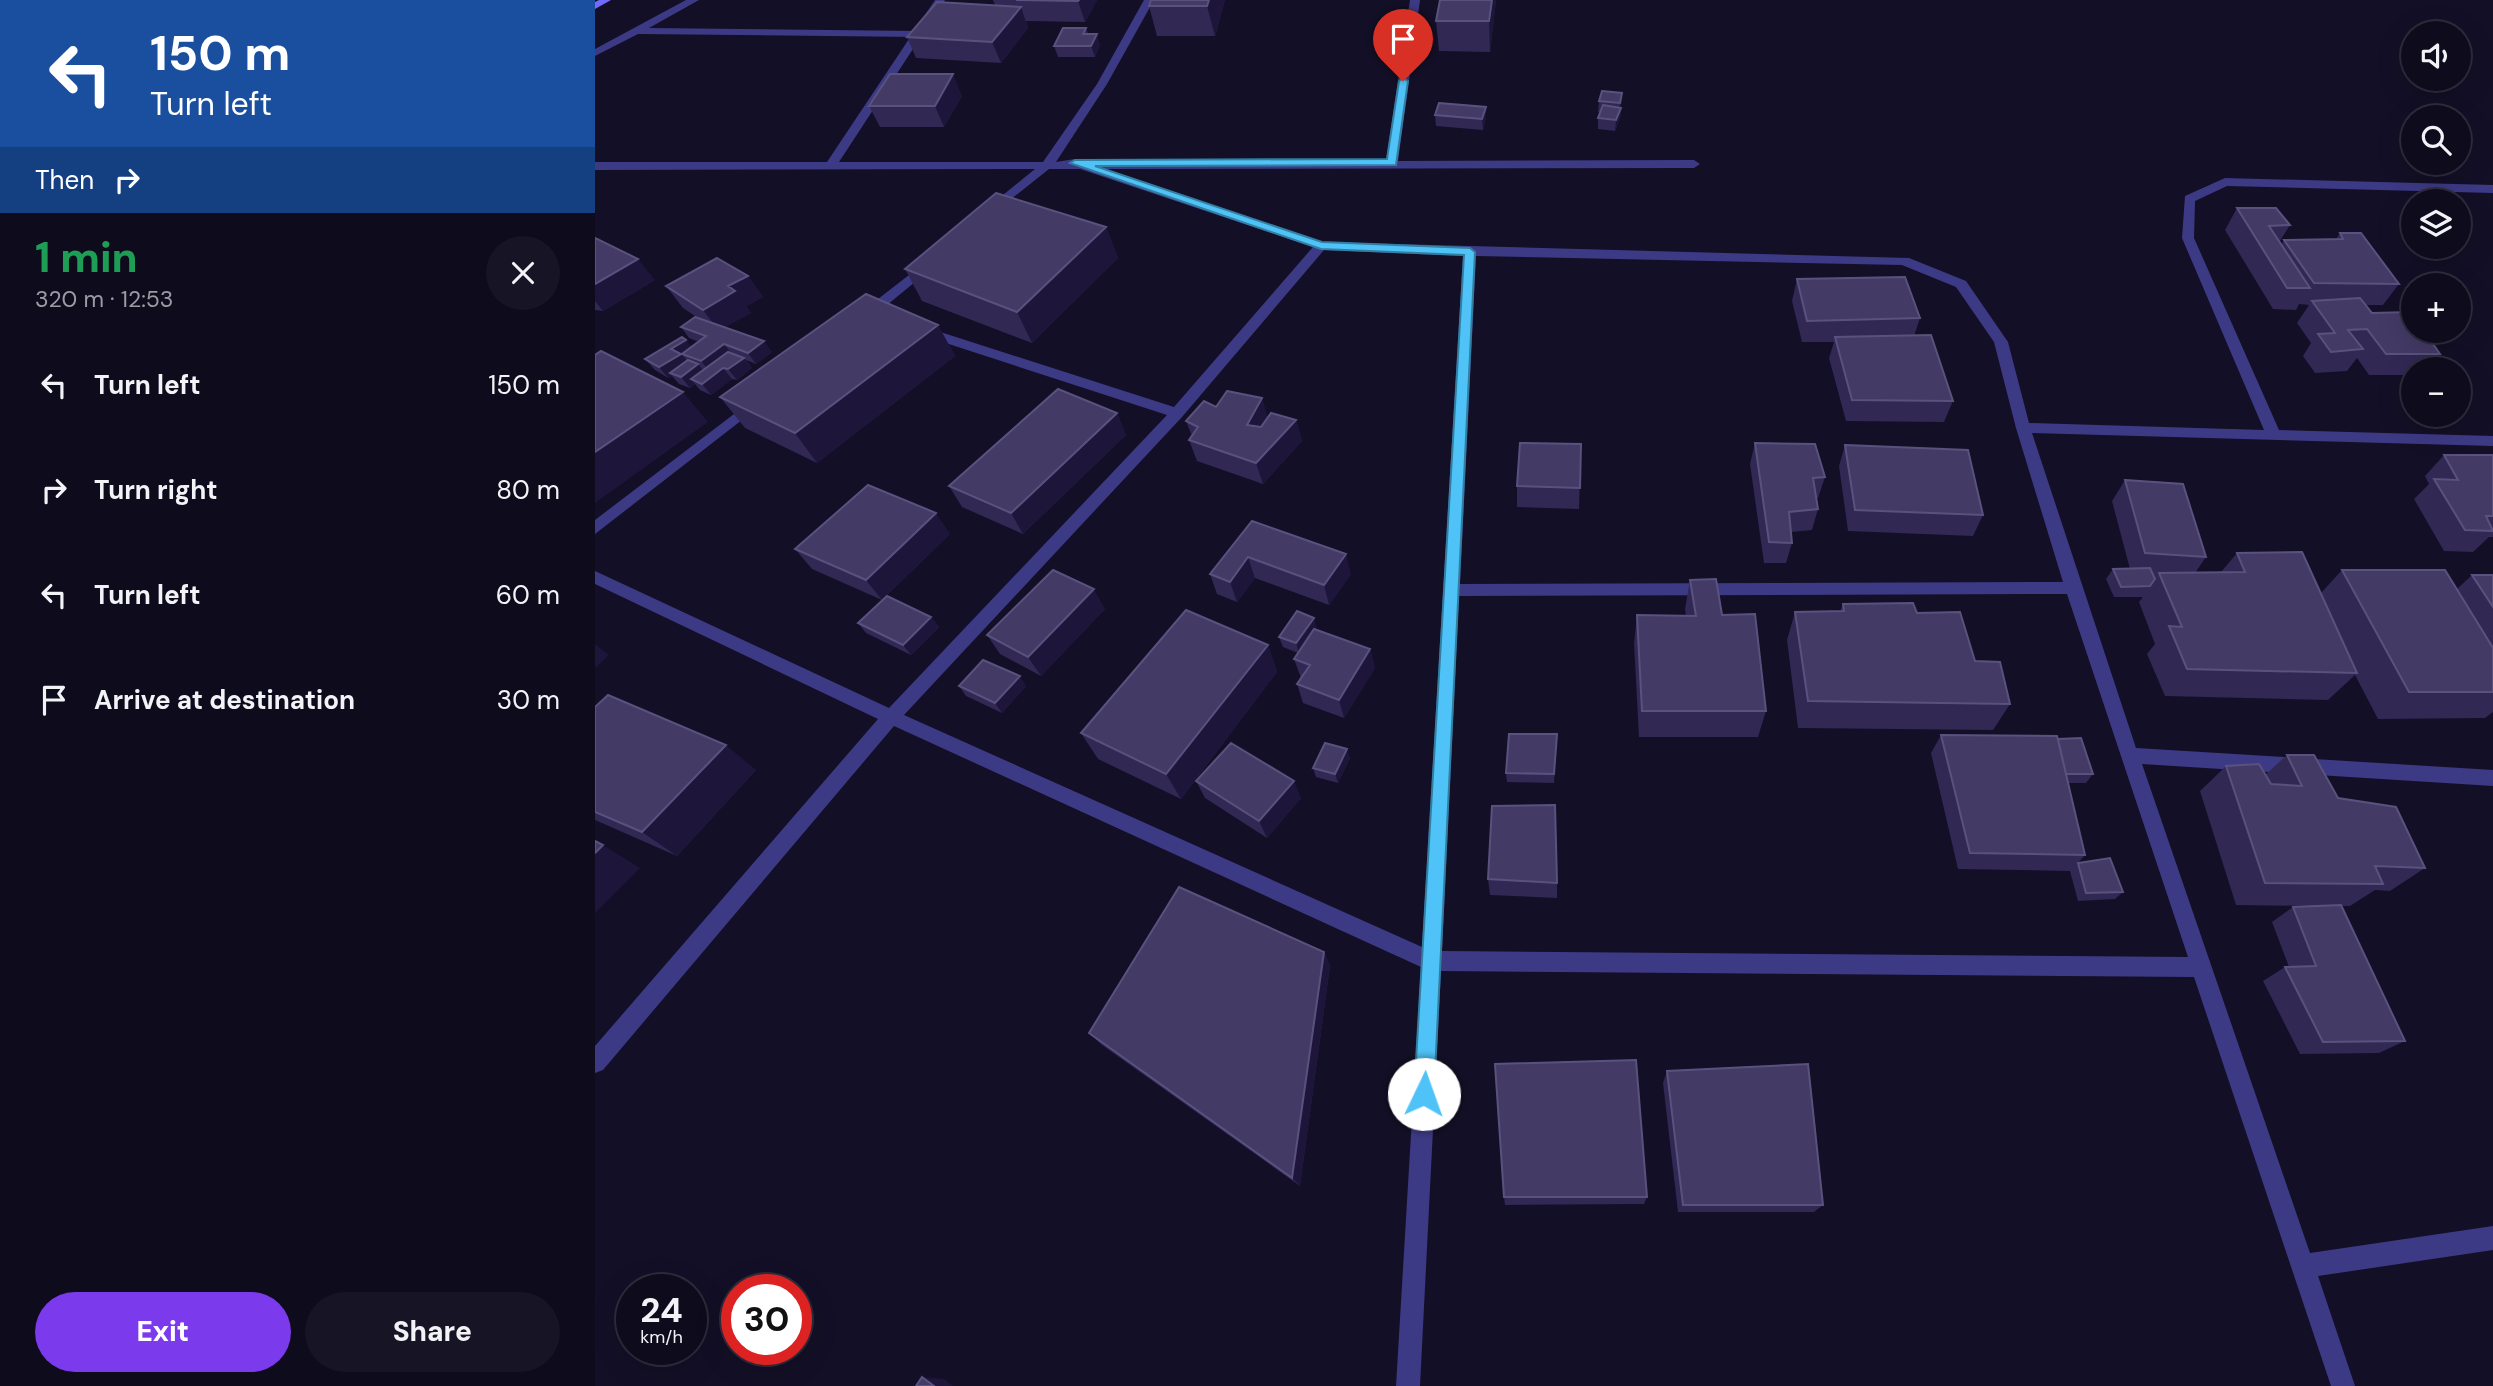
<!DOCTYPE html>
<html lang="en">
<head>
<meta charset="utf-8">
<style>
	:root { --surface:#0e0b1c; --page:#171425; --text:#f1f3f6; --muted:#9b9ba3; --line:#2e2b3b; --accent:#7c3aed }
	body { margin:0; font-family:"DM Sans",sans-serif; background:var(--page); color:var(--text); height:100vh; display:flex; flex-direction:column; font-size:26px; white-space:nowrap }
	* { box-sizing:border-box; margin:0 }
	p { font-size:23px; color:var(--muted) }
	.icon { flex:none; width:38px; height:38px; fill:none; stroke:currentColor; stroke-width:2; stroke-linecap:round; stroke-linejoin:round }
	.map { position:relative; flex:1; overflow:hidden }
	.drawer { display:flex; flex-direction:column; background:var(--surface); width:595px }
	.drawer>* { flex:none }
	.banner { background:#1a4fa0; color:#fff; overflow:hidden }
	.tools { position:absolute; left:1806px; top:21px; display:grid; gap:14px }
	.tools a { display:grid; place-items:center; width:70px; height:70px; border-radius:50%; background:var(--surface); box-shadow:0 7px 28px #0002,0 0 0 2px var(--line); font-size:35px }
	.speed { position:absolute; left:21px; top:1274px; display:flex; gap:14px; font-size:35px; font-weight:700; text-align:center }
	.speed>* { display:grid; place-content:center; width:91px; height:91px; border-radius:50%; background:var(--surface); box-shadow:0 7px 28px #0002,0 0 0 2px var(--line); line-height:1 }
	.speed small { font-size:18px; font-weight:400 }
	.speed .limit { border:10px solid #d22; background:#fff; color:#111 }
	.pin { position:absolute; display:grid; place-items:center; width:60px; height:60px; color:#fff; margin:-72px -30px; border-radius:50% 50% 50% 0; rotate:-45deg; box-shadow:0 0 7px #0007 }
	.pin .icon { rotate:45deg }
	.me { position:absolute; width:77px; margin:-38px; rotate:3deg; stroke-linejoin:round; filter:drop-shadow(0 0 5px #0008) }
	.turn { display:flex; align-items:center; gap:24px; height:147px; padding:0 35px; font-size:32px }
	.turn .icon { width:91px; height:91px; stroke-width:2.5 }
	.turn b { display:block; font-size:49px; line-height:60px }
	.then { display:flex; align-items:center; height:66px; padding:0 35px; background:#0003; gap:14px; font-size:26px }
	.round { display:grid; place-items:center; flex:none; width:74px; height:74px; border-radius:37px; background:var(--page) }
	.head { display:flex; align-items:center; justify-content:space-between; height:119px; padding:0 35px }
	h1 { font-size:42px; font-weight:800; line-height:52px; color:#1e9e55 }
	.button { display:flex; gap:14px; margin-top:auto; padding:14px 35px }
	.button a { flex:1; height:80px; border-radius:42px; background:var(--accent); color:#fff; font-size:28px; font-weight:800; line-height:80px; text-align:center }
	.button a+a { background:var(--page); color:var(--text) }
	ul { padding:0; list-style:none }
	li { display:flex; align-items:center; gap:21px; height:105px; padding:0 35px }
	li div { flex:1 }
	li b { display:block; font-size:26px }
	li em { font-style:normal }
	main { display:flex; flex:1; min-height:0 }
	.map>svg:first-child { display:block }
	.lines { fill:none; stroke-linecap:round; stroke-linejoin:round }
	.service { fill:#3d3a85; fill-rule:evenodd }
	.minor { fill:#3d3a85; fill-rule:evenodd }
	.secondary { fill:#6f6bff; fill-rule:evenodd }
	.wall { fill:#312854 }
	.shaded-wall { fill:#1d163a }
	.building { fill:#433a66; stroke:#5a527e; stroke-width:2 }
	.route { fill:#4fc3f7; stroke:#337fa1; stroke-width:2 }
</style>
</head>
<body>
<main>
<section class="drawer">
<div class="banner">
<div class="turn"><svg class="icon" aria-label="left" viewBox="0 0 24 24"><path d="M17 20v-9H6M10 6l-5 5 5 5"/></svg><div><b>150 m</b>Turn left</div></div>
<div class="then">Then<svg class="icon" aria-label="right" viewBox="0 0 24 24"><path d="M7 20v-9h11M14 6l5 5-5 5"/></svg></div>
</div>
<div class="head"><div><h1>1 min</h1><p>320 m · 12:53</p></div><a class="round"><svg class="icon" aria-label="close" viewBox="0 0 24 24"><path d="M6 6l12 12M18 6L6 18"/></svg></a></div>
<ul>
<li><svg class="icon" aria-label="left" viewBox="0 0 24 24"><path d="M17 20v-9H6M10 6l-5 5 5 5"/></svg><div><b>Turn left</b></div><em>150 m</em></li>
<li><svg class="icon" aria-label="right" viewBox="0 0 24 24"><path d="M7 20v-9h11M14 6l5 5-5 5"/></svg><div><b>Turn right</b></div><em>80 m</em></li>
<li><svg class="icon" aria-label="left" viewBox="0 0 24 24"><path d="M17 20v-9H6M10 6l-5 5 5 5"/></svg><div><b>Turn left</b></div><em>60 m</em></li>
<li><svg class="icon" aria-label="arrive" viewBox="0 0 24 24"><path d="M6 21V4h12l-3 4 3 4H6"/></svg><div><b>Arrive at destination</b></div><em>30 m</em></li>
</ul>
<div class="button"><a>Exit</a><a>Share</a></div>
</section>
<div class="map">
<svg width="1898" height="1386" viewBox="0 0 1898 1386">
	<rect width="100%" height="100%" fill="#130f26"/>
	<g class="lines">
		<path class="service" d="M91 0H104L54 28 323 31 328 34 323 37 43 34 0 56V49Z"/>
		<path class="minor" d="M340 0H350L244 162H448L502 84 549 0H559L512 84 461 162 480 159 791 161 815 0H825L803 161 1099 160 1105 164 1099 168 508 169 727 242 1314 258 1371 281 1413 342 1434 423 1669 430 1587 238 1590 196 1630 178 1898 185V193L1632 186 1600 201 1599 238 1684 430 1898 436V446L1437 433 1541 748 1898 770V786L1547 764 1715 1253 1898 1226V1250L1723 1276 1760 1386H1736L1599 977 846 971 825 1386H801L826 967 299 726 8 1070 0 1073V1046L283 719 0 584V571L294 708 572 415 323 334V328H333L579 407 718 247 485 169H454L396 215 390 211 392 208 440 169 0 170V162H232ZM729 250 868 256 827 947 309 715 587 417ZM881 256 1307 265 1361 287 1399 342 1421 428 1468 582 865 584ZM1472 594 1593 957 847 951 864 596Z
			M332 261 337 262V268L275 319H265V313Z
			M160 398 167 403 165 406 0 534V520Z"/>
		<path class="secondary" d="M4 0H16L0 9V2Z"/>
	</g>
	<path class="wall" d="M398 0H502L490 22 431 21 433 28 406 63 321 58 312 37 400 5Z
		M630 0 620 36H562L554 6Z
		M901 0 895 52 844 51 841 21Z
		M491 28 493 34 505 45 500 57H463L459 46Z
		M1027 93 1025 119 1020 131 1003 129V118L1005 112H1003L1004 101Z
		M367 96 349 127H285L274 106Z
		M840 115 891 118 888 130 841 126Z
		M1642 208 1695 225 1685 241 1687 244 1689 240 1741 239 1745 233 1804 284 1788 305H1770L1777 313 1845 354 1832 369H1818V375H1774L1762 358 1752 371 1720 373 1708 356 1716 343 1702 323 1714 305 1704 304 1701 310 1678 309 1630 230Z
		M511 227 523 258 437 343 327 301 310 269Z
		M0 238 60 280 8 311 0 310Z
		M153 276 168 297 151 306 156 313 130 327 177 352 161 364 151 360 157 368 142 380 137 379 116 395 105 390 100 384 95 388 84 384 77 376 73 378 60 370 50 359 91 340 96 347 104 342 94 338 86 327 103 318 88 308 71 286Z
		M1202 279 1325 318 1319 336 1358 401 1349 422 1251 421 1234 358 1239 342H1207L1197 301Z
		M343 325 360 356 222 463 150 428 125 397Z
		M667 398 672 418 701 420 707 441 668 484 602 461 594 440 597 436 591 421 621 407Z
		M522 413 531 435 428 534 367 507 354 486Z
		M1160 443 1230 477 1223 498H1221L1223 509 1217 530 1196 532 1197 543 1191 563H1169L1155 464Z
		M986 444 984 509 922 507V486Z
		M1250 445 1388 515 1378 536 1253 531 1244 466Z
		M1849 455H1898V537H1894L1878 552 1849 551 1819 499 1834 484 1830 476Z
		M1530 480 1611 557 1600 573 1626 572 1642 553 1726 593 1747 570 1862 589 1877 575H1898V712L1890 718 1783 719 1760 675 1733 700 1570 696 1552 654 1560 644 1544 602 1548 597H1519L1511 579 1518 569H1535L1517 501Z
		M657 521 756 574 734 605 660 578 642 602 622 594 615 574Z
		M355 534 287 600 217 569 200 549Z
		M1095 580 1127 615 1171 711 1163 737H1044L1039 643 1042 615 1091 616 1090 609Z
		M1248 604 1322 613 1380 661 1415 704 1398 730 1203 728 1192 640 1200 612 1245 611Z
		M510 609 446 676 405 654 392 635Z
		M336 617 344 627 316 655 271 633 263 623Z
		M722 628 721 630 775 649 780 668 749 718 708 703 702 684 706 678 699 659 703 653 688 647 684 637Z
		M673 645 682 672 586 799 503 759 486 733Z
		M364 686H431L407 713 371 696Z
		M0 707 161 770 82 856 0 820Z
		M962 734 959 783 912 782 911 773Z
		M1346 735 1498 774 1491 783H1473L1490 855 1483 863 1528 892 1520 899 1483 901 1475 871 1363 869 1336 753Z
		M1692 755 1743 798 1830 868 1795 891 1780 890 1755 906H1747L1810 1041 1784 1053 1705 1054 1668 981 1690 967H1694L1677 922 1698 907 1722 906 1641 905 1605 791 1631 766 1671 774Z
		M755 758 743 783 721 777 718 768Z
		M601 781 706 798 672 838 610 798Z
		M893 879 962 883V898L895 895Z
		M729 952 735 966 705 1186 507 1045 494 1033Z
		M1072 1071 1228 1205 1219 1212H1083L1068 1083Z
		M909 1197H1052L1049 1204 910 1205Z"/>
	<path class="shaded-wall" d="M484 0H502L490 22 483 1Z
		M614 0H630L620 36 612 6Z
		M897 0H901L895 52 894 21Z
		M426 7 433 28 406 63 397 42Z
		M502 34 505 45 500 57 496 46Z
		M358 74 367 96 349 127 340 106Z
		M1027 93 1025 119 1020 131 1021 120 1024 111Z
		M891 107V118L888 130 887 119Z
		M511 227 523 258 437 343 422 312Z
		M43 259 60 280 8 311 0 301V284Z
		M153 276 168 297 151 306 156 313 124 331 108 310 133 286Z
		M343 325 360 356 222 463 200 433Z
		M91 340 100 351 87 354 95 365 75 373 77 376 73 378 64 367 76 349Z
		M169 341 177 352 161 364 153 353Z
		M129 344 138 355 115 372 106 361Z
		M149 358 157 368 142 380 133 369Z
		M103 364 112 375 96 379 100 384 95 388 86 377Z
		M128 368 137 379 116 395 107 384Z
		M88 392 113 422 0 503V452Z
		M667 398 673 419 658 446 652 425Z
		M522 413 531 435 428 534 416 513Z
		M701 420 707 441 668 484 661 463Z
		M341 513 355 534 287 600 271 580Z
		M751 554 756 574 734 605 729 585Z
		M653 557 660 578 642 602 635 582Z
		M499 589 510 609 446 676 433 657Z
		M336 617 344 627 316 655 308 645Z
		M719 618 722 628 704 653 701 643Z
		M0 644 14 655 0 668Z
		M673 645 682 672 586 799 571 774Z
		M775 649 780 668 749 718 744 700Z
		M425 676 431 686 407 713 400 703Z
		M131 745 161 770 82 856 47 832Z
		M752 749 755 758 743 783 740 774Z
		M699 781 706 798 672 838 664 821Z
		M8 845 45 868 0 913V853Z
		M729 952 735 966 705 1186 697 1178Z
		M327 1377 349 1379 358 1386H339Z"/>
	<path class="building" d="M421 0H484L483 1Z
		M556 0H614L612 6H554Z
		M845 0H897L894 21H841Z
		M342 2 426 7 397 42 312 37Z
		M468 28H491L488 34H502L496 46H459Z
		M295 74H358L340 106H274Z
		M1007 91 1027 93 1025 103 1004 101Z
		M844 103 891 107 887 119 840 115Z
		M1008 105 1026 108 1021 120 1003 118Z
		M401 193 511 227 422 312 310 269Z
		M1642 208H1681L1695 225 1674 226 1715 288H1692Z
		M1745 233H1766L1804 284 1719 283 1689 240 1748 239Z
		M0 238 43 259 0 284Z
		M122 258 153 276 133 286 140 291 108 310 71 286Z
		M1310 277 1325 318 1212 321 1202 279Z
		M271 294 343 325 200 433 125 397Z
		M1765 298 1777 313 1816 312 1818 316V331H1829L1845 354H1791L1772 329 1753 330 1768 349 1736 352 1723 334 1740 333 1717 301Z
		M100 317 169 341 153 353 129 344 106 361 87 354 111 336 86 327Z
		M1336 335 1358 401 1257 400 1240 337Z
		M87 337 91 340 76 349 86 354 64 367 50 359Z
		M6 351 88 392 0 452V355Z
		M133 352 149 358 133 369 128 368 107 384 96 379Z
		M93 360 103 364 86 377 75 373Z
		M463 389 522 413 416 513 354 486Z
		M632 391 667 398 652 425 666 427 676 413 701 420 661 463 594 440 603 427 591 421 609 401 621 407Z
		M925 443 986 444 985 488 922 486Z
		M1160 443 1220 444 1230 477 1218 478 1223 509 1194 512 1197 543 1174 542Z
		M1250 445 1373 450 1388 515 1260 510Z
		M1849 455H1898V516H1891L1898 531 1870 530 1839 479 1863 480Z
		M1530 480 1588 484 1611 557 1550 553Z
		M273 485 341 513 271 580 200 549Z
		M657 521 751 554 729 585 653 557 635 582 615 574Z
		M1707 552 1762 673 1592 669 1574 626 1587 627 1564 573 1650 572 1642 553Z
		M1555 568 1560 579 1555 586 1526 587 1518 569Z
		M458 570 499 589 433 657 392 635Z
		M1747 570H1850L1898 648V692H1814Z
		M1877 575H1898V607Z
		M1121 579 1127 615 1160 614 1171 711H1047L1042 615 1101 616 1095 580Z
		M292 596 336 617 308 645 263 623Z
		M1318 603 1322 613 1365 612 1380 661 1405 662 1415 704 1213 701 1200 612 1249 611 1248 604Z
		M591 610 673 645 571 774 486 733Z
		M702 611 719 618 701 643 684 637Z
		M719 629 775 649 744 700 702 684 715 665 699 659Z
		M388 660 425 676 400 703 364 686Z
		M13 695 131 745 47 832 0 812V707Z
		M914 734H962L959 774 911 773Z
		M1346 735 1462 736 1490 855 1375 853Z
		M1486 738 1498 774H1471L1463 739Z
		M636 743 699 781 664 821 601 781Z
		M730 743 752 749 740 774 718 768Z
		M1692 755H1719L1743 798 1801 807 1830 868 1780 866 1788 884 1670 883 1631 766 1664 764 1676 784 1707 786Z
		M960 805 962 883 893 879 897 806Z
		M0 841 8 845 0 853Z
		M1515 858 1528 892 1491 893 1483 863Z
		M584 887 729 952 697 1178 494 1033Z
		M1746 905 1810 1041 1728 1042 1690 967 1721 966 1698 907Z
		M1041 1060 1052 1197H909L900 1064Z
		M1213 1064 1228 1205H1088L1072 1071Z
		M327 1377 339 1386H321Z"/>
	<path class="route" d="M808 78 813 81 801 165 500 166 727 242 875 248 880 252 839 1094 836 1101 829 1104 822 1101 819 1094 869 255 726 249 475 163 480 160 792 159 804 81Z"/>
</svg>
<div class="tools">
<a><svg class="icon" aria-label="sound" viewBox="0 0 24 24"><path d="M4 9h4l5-4v14l-5-4H4zM17 9q2 3 0 6"/></svg></a>
<a><svg class="icon" aria-label="search" viewBox="0 0 24 24"><circle cx="10" cy="10" r="6"/><path d="M15 15l6 6"/></svg></a>
<a><svg class="icon" aria-label="layers" viewBox="0 0 24 24"><path d="M12 4l9 5-9 5-9-5zM3 14l9 5 9-5"/></svg></a>
<a>+</a>
<a>−</a>
</div>
<div class="speed"><div>24<small>km/h</small></div><div class="limit">30</div></div>
<div class="pin" style="left:808px;top:81px;background:#d93025"><svg class="icon" aria-label="arrive" viewBox="0 0 24 24"><path d="M6 21V4h12l-3 4 3 4H6"/></svg></div>
<svg class="me" style="left:829px;top:1094px" viewBox="-20 -20 40 40"><circle r="19" fill="#fff"/><path d="M0-13L10 11 0 6-10 11z" fill="#4fc3f7"/></svg>
</div>
</main>
</body>
</html>
